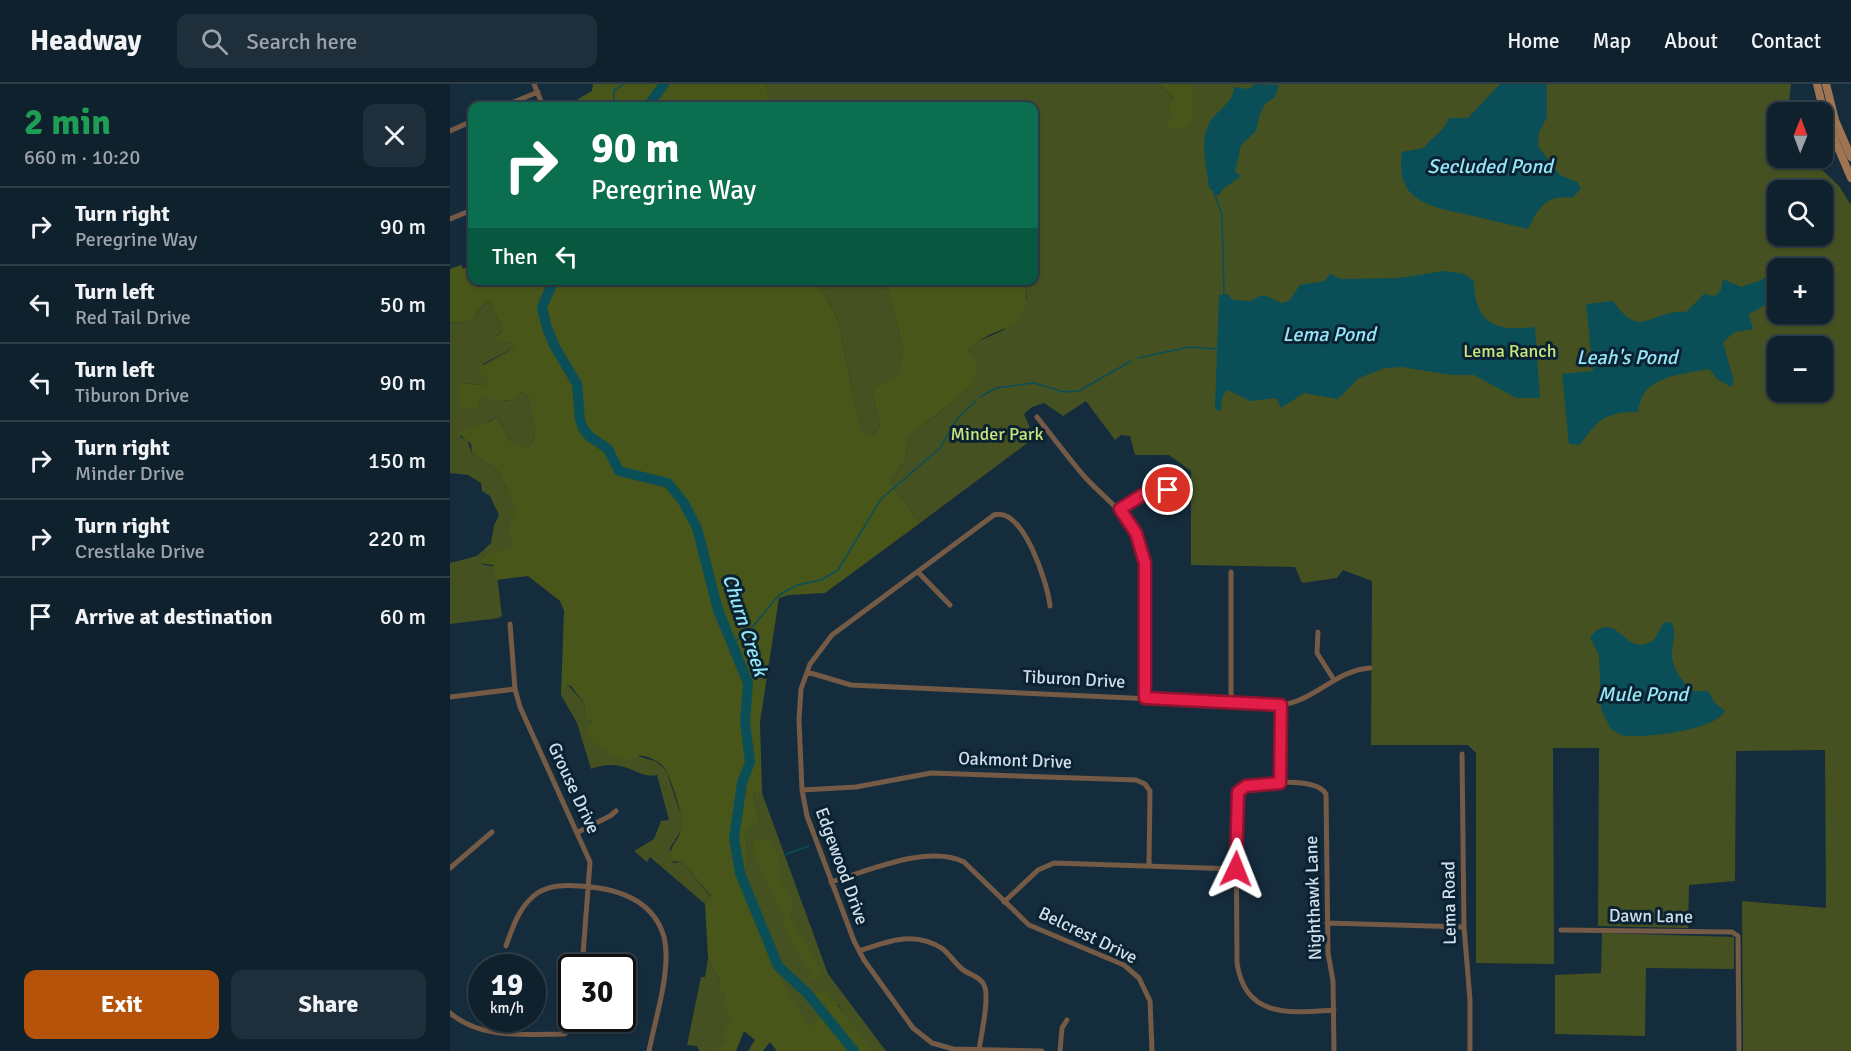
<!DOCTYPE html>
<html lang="en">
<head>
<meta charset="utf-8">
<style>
	:root { --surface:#10212e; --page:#1e2e3a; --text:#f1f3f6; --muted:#9ca3aa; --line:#303e4a; --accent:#b45309 }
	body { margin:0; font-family:Signika,sans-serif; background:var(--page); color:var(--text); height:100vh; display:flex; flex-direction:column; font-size:22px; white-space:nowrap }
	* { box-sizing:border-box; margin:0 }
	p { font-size:20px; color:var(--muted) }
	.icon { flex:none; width:33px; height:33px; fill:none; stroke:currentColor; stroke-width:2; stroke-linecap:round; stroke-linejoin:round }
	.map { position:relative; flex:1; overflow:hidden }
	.drawer { display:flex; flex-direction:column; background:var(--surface); width:450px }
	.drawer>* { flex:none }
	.hud { position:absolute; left:18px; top:18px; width:570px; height:183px; border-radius:12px; box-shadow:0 2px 4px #0004,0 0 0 2px var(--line); background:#0b6e4f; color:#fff; overflow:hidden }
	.needle { width:39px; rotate:1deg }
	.controls { position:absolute; left:1317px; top:18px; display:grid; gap:12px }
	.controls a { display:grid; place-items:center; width:66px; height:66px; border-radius:12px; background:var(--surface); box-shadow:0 2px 4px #0004,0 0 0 2px var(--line); font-size:30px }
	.speed { position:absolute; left:18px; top:870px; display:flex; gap:12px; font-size:30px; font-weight:700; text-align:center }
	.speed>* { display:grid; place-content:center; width:78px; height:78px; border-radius:50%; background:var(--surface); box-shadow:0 2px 4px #0004,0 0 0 2px var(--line); line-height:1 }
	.speed small { font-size:15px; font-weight:400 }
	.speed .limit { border:3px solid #111; border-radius:9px; background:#fff; color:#111 }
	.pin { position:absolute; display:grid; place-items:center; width:51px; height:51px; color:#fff; margin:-26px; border:3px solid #fff; border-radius:50%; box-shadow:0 2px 6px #0007 }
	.me { position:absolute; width:66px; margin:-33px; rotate:2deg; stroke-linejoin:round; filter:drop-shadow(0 0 4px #0008) }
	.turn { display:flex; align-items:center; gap:21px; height:126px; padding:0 24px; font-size:27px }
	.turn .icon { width:78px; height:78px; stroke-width:2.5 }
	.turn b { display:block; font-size:42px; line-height:51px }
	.then { display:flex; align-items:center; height:57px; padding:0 24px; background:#0003; gap:12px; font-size:22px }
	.round { display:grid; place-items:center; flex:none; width:63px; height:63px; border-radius:12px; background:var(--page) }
	.overview { display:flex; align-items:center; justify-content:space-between; height:102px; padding:0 24px }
	h1 { font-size:36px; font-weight:700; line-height:45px; color:#1e9e55 }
	.primary-button { display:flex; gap:12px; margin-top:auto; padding:12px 24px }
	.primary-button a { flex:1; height:69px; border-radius:12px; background:var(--accent); color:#fff; font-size:24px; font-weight:700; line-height:69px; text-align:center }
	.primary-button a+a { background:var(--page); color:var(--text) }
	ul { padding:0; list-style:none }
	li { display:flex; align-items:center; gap:18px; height:78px; padding:0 24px; border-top:2px solid var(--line) }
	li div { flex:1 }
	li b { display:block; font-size:22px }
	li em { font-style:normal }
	header { display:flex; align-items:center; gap:36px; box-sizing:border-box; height:84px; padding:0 30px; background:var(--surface); border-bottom:2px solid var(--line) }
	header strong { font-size:28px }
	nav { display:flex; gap:33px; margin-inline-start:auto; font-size:21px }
	.search { width:420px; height:54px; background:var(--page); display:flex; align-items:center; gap:15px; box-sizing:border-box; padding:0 21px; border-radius:12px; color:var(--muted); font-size:22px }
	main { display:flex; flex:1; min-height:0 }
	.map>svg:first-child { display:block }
	.green { fill:#455121; fill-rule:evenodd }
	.forest { fill:#49561a }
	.water { fill:#0a4e58 }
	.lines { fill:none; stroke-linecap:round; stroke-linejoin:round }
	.stream { stroke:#0a4e58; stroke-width:1.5 }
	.river { stroke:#0a4e58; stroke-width:10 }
	.minor { stroke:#755a45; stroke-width:5 }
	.secondary { stroke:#9f7452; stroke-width:8 }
	.route-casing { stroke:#92132f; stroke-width:15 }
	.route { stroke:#e11d48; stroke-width:10 }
	.labels { text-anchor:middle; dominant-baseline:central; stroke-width:6; stroke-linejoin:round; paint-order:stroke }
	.park-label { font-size:18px; fill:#cae479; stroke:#0b2233 }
	.street-label { font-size:18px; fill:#d1deea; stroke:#0b2233 }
	.water-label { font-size:20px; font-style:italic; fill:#95e7f6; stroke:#0b2233 }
</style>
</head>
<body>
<header>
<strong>Headway</strong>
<div class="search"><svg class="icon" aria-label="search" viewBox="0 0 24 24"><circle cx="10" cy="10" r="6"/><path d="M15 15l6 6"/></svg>Search here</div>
<nav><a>Home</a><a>Map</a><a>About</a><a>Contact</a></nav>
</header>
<main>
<section class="drawer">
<div class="overview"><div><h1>2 min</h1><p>660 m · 10:20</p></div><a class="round"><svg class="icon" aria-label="close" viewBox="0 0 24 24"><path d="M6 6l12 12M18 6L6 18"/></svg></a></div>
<ul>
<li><svg class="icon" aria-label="right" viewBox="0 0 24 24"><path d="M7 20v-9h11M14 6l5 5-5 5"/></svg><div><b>Turn right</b><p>Peregrine Way</p></div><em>90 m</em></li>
<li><svg class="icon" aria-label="left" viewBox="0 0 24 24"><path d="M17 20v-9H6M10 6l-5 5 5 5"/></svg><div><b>Turn left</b><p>Red Tail Drive</p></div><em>50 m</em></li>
<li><svg class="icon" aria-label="left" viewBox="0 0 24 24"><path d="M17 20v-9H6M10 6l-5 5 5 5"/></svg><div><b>Turn left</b><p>Tiburon Drive</p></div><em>90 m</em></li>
<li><svg class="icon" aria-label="right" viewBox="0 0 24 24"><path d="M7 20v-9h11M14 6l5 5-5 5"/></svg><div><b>Turn right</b><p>Minder Drive</p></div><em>150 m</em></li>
<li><svg class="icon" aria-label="right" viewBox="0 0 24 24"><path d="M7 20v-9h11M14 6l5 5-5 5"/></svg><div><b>Turn right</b><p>Crestlake Drive</p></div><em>220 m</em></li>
<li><svg class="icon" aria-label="arrive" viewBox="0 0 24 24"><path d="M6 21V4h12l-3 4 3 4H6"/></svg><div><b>Arrive at destination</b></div><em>60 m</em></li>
</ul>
<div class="primary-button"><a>Exit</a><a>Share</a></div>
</section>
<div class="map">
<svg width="1401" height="967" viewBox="0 0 1401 967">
	<rect width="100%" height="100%" fill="#152c3d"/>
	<path class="green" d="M316 0H709L743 33V0H1341L1338 28H1328V74H1360L1389 102 1401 121V967H1293L1292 817 1376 824 1375 666 1286 667 1285 797 1239 801 1238 844 1148 842 1149 664H1103L1104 880 1026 879V669L1018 661H921L922 497 893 486 887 494 852 499 845 483 741 481V387L719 371H685L680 352 671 351 665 356 636 317 613 332 594 319 582 323 574 330 584 354 470 439 440 398 454 378 459 352 522 302 517 267 524 259 554 246 577 214 576 197 584 196V22H322ZM1328 106H1372V152H1328ZM1328 184H1372V230H1328ZM1328 262H1372V308H1328Z
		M366 197H436L453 264 448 294 422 305 430 341 422 352 411 346 387 233Z
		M39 217 50 239 52 249 45 252 54 258 65 259V263L33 280 38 297 33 301 10 299 29 318 36 312 57 317 69 307 79 313C79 327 92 353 78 363L61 358 47 333 27 343 18 344 10 353 17 356 22 369 49 388C51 401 61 408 64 419 68 431 58 445 62 463L31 480 46 483 52 532 49 534 0 540V479L27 472 41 459 44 441 49 431 40 412 32 407 31 399 18 391 0 389V238C33 241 18 231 39 217Z
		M118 601 134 619 136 634 140 633V646L187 672 205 677 216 686 232 734V745L220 764 223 779 232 778 261 813 255 820 200 773 197 778 184 767 204 755 211 737 219 736 207 691C187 696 176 672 141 685L127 639 111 611Z
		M303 708 312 709 378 890 436 967H423L401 942 388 920 359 944 344 921 321 878 293 803 298 769 295 749 310 738Z
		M1152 849 1284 853V885L1196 884 1195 952 1105 950V891L1151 889Z
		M258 874C263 885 270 896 273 907 276 918 275 925 282 936L276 961 265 967H249L247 962 237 961 251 893H255Z"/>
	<path class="forest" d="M143 0H316L322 22H130L128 15 142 7Z
		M709 0H743V33L737 42 720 45 717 42 719 37 726 34 720 29 719 22 724 14Z
		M11 181 13 185 20 182 22 196 366 197 387 233 411 346 422 352 430 341 422 305 448 293 453 264 436 197H576C581 256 543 237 517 267L527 279 522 302 459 352 454 378 440 398 470 439 375 509 339 511 329 514 310 638 312 709H303L310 738 295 749 298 769 293 803 321 878 359 943 371 932 365 907H377L423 967H327L320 958 313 967H298L305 956 294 947 286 967H265L268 962 275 961 274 947 282 936 275 924 274 910 269 906 270 898 258 874 255 820 261 812 232 778 221 777C219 759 229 758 232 743 234 733 221 696 216 686 211 678 197 670 188 672 185 673 183 675 180 675 165 676 144 662 138 650L141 636 136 634 134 619 121 602 118 601 111 611 114 527 110 517 78 492 46 496 43 481 30 479 36 471 62 463C60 455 59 448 60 440 62 433 66 430 64 422 63 410 51 401 49 388L22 369 21 360 9 350C17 341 35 342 47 333L61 358 78 363C92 354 79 327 79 313L69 307 67 313C55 318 46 319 36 312L29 318 27 325 12 323 8 307 10 299 33 301 38 297 36 292 25 286 65 263 64 259 54 258 44 253 52 249 50 239 39 217C18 230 34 241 0 238V185Z
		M304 755 317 756 327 768 331 797 344 820C342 823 340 826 340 829 338 838 372 874 370 895H361L359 886 336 848 334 835 303 767Z"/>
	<path class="water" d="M806 0 829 1 825 13 816 19 810 29 806 47 791 61 785 88 791 92 774 104 768 112 759 104C757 86 750 59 758 42 764 27 784 20 784 3L798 5Z
		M1050 0H1097V33L1089 48 1088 62 1110 91 1127 98 1131 105 1122 114C1096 110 1088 125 1078 145 1057 140 1036 135 1015 130 977 122 945 116 952 68L974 64C982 52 994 49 999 34H1018Z
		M994 187 1014 190 1024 197C1025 240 1045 248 1085 243L1090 314H1066L1024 291H1003L951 283 935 284 909 294 888 315 854 309 831 324 826 314 800 317 778 306 773 311 770 328 765 324 769 211 778 210 783 216 801 217C813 207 818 213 831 219L839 217 850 201 875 197 880 190 891 195 949 194Z
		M1323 189 1327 201 1319 219 1299 230 1303 245 1285 248 1273 258 1284 298 1281 303 1267 295 1259 285C1229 291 1192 291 1188 328 1156 328 1148 335 1130 361L1119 360 1112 290 1143 287 1136 220 1163 217C1191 258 1201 225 1236 228L1254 210 1265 212 1271 206 1273 195 1291 203 1309 197Z
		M1215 538 1222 539C1227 550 1222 557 1222 568 1221 583 1232 598 1243 607H1258L1265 619 1275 627C1264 647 1192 655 1171 651L1161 645 1151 625 1149 571 1140 553C1167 522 1175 575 1202 557 1208 552 1210 543 1215 538Z"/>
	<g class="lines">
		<path class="stream" d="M164 22V6L174 0
			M764 109 772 130 774 211
			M688 274 739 263 767 265
			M530 313 546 304 584 299 614 308 629 307 681 277
			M282 560 299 547 329 511 347 501 371 496 388 486 431 415 490 364 507 335 526 317
			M334 771 359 762"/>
		<path class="river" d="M198 22 214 0
			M104 196 92 223 97 244 105 263 127 300 130 336 133 344 139 352 158 365 169 387 218 399 234 419 247 444 268 526 298 599 295 638 300 678 292 699 284 754 290 789 328 882 358 910 404 967"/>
		<path class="minor" d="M84 0 93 22
			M54 22 88 8
			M0 47 22 37
			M0 135 22 126
			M587 333C602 352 617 372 633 391 660 421 688 434 695 479V613
			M670 425C695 407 708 402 738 412
			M468 488 500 521
			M60 540 65 605 70 623 140 778 132 884
			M868 548 867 569 884 596
			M357 588 401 601 831 621C865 617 886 586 920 584
			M0 613 65 605
			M781 617V488
			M1012 670 1014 843 1020 916V967
			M830 699 831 621
			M352 706 406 703 481 689 686 696 695 700 700 707 699 781
			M128 748 160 732 166 727
			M0 784 42 748
			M381 798C418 787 478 760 514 778L579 841 674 881 689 894 700 917 702 967
			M554 818 588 786 604 779 786 785
			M877 839 1014 843
			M1111 846 1282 848 1288 852 1289 967
			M56 862C63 842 70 820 89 808 102 801 115 801 130 802 165 804 203 814 214 853 222 885 205 935 199 967
			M409 867C438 857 465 846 493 865 500 871 505 879 512 885 519 891 530 892 534 901 540 913 531 951 529 966
			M884 926C841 929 795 935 787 879L786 717 788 708 793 703C812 699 865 692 876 710L878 869 883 897 884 967
			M0 929C32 956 76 950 114 950L124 944 126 934
			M592 967 503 965 482 959 463 944 414 876 404 857 357 732 352 706 349 636 351 605 360 580 382 551 544 431C573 422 598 500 600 522
			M610 967 612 944 617 936"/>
		<path class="secondary" d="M1367 0 1375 33 1401 94
			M1376 0 1385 36 1401 73"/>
	</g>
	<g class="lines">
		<g class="route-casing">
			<path id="route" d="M718 406 694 410 670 425 686 449 695 479V614L831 621 830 699 796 702 788 708 786 785"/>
		</g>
		<use href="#route" class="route"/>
	</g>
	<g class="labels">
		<g class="park-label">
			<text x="1060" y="267">Lema Ranch</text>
			<text x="547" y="350">Minder Park</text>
		</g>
		<g class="street-label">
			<text transform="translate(624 595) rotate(3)">Tiburon Drive</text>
			<text transform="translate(565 676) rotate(2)">Oakmont Drive</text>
			<text transform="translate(124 704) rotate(65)">Grouse Drive</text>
			<text transform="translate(392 782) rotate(70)">Edgewood Drive</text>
			<text transform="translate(863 814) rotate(-92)">Nighthawk Lane</text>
			<text transform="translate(999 819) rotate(-91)">Lema Road</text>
			<text transform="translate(1201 832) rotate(1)">Dawn Lane</text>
			<text transform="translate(638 851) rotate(26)">Belcrest Drive</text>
		</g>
		<g class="water-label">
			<text x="1040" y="82">Secluded Pond</text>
			<text x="879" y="250">Lema Pond</text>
			<text x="1177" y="273">Leah's Pond</text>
			<text transform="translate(295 541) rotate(72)">Churn Creek</text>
			<text x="1193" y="610">Mule Pond</text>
		</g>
	</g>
</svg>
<div class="controls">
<a><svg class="needle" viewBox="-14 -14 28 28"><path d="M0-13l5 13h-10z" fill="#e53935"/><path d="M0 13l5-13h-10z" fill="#9ca3aa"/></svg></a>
<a><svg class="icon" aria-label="search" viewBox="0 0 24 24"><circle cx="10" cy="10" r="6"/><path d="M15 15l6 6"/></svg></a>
<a>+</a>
<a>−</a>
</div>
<div class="speed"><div>19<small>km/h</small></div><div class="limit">30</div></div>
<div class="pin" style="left:718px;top:406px;background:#d93025"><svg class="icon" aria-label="arrive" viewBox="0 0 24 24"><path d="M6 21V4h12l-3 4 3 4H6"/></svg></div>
<svg class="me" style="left:786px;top:785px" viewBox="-20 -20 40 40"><path d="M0-17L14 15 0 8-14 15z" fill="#e11d48" stroke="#fff" stroke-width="4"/></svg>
<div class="hud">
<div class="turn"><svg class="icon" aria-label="right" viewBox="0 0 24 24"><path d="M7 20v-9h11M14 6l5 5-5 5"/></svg><div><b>90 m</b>Peregrine Way</div></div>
<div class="then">Then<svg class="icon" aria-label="left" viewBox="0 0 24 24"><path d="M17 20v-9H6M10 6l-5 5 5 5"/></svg></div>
</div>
</div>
</main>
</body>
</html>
